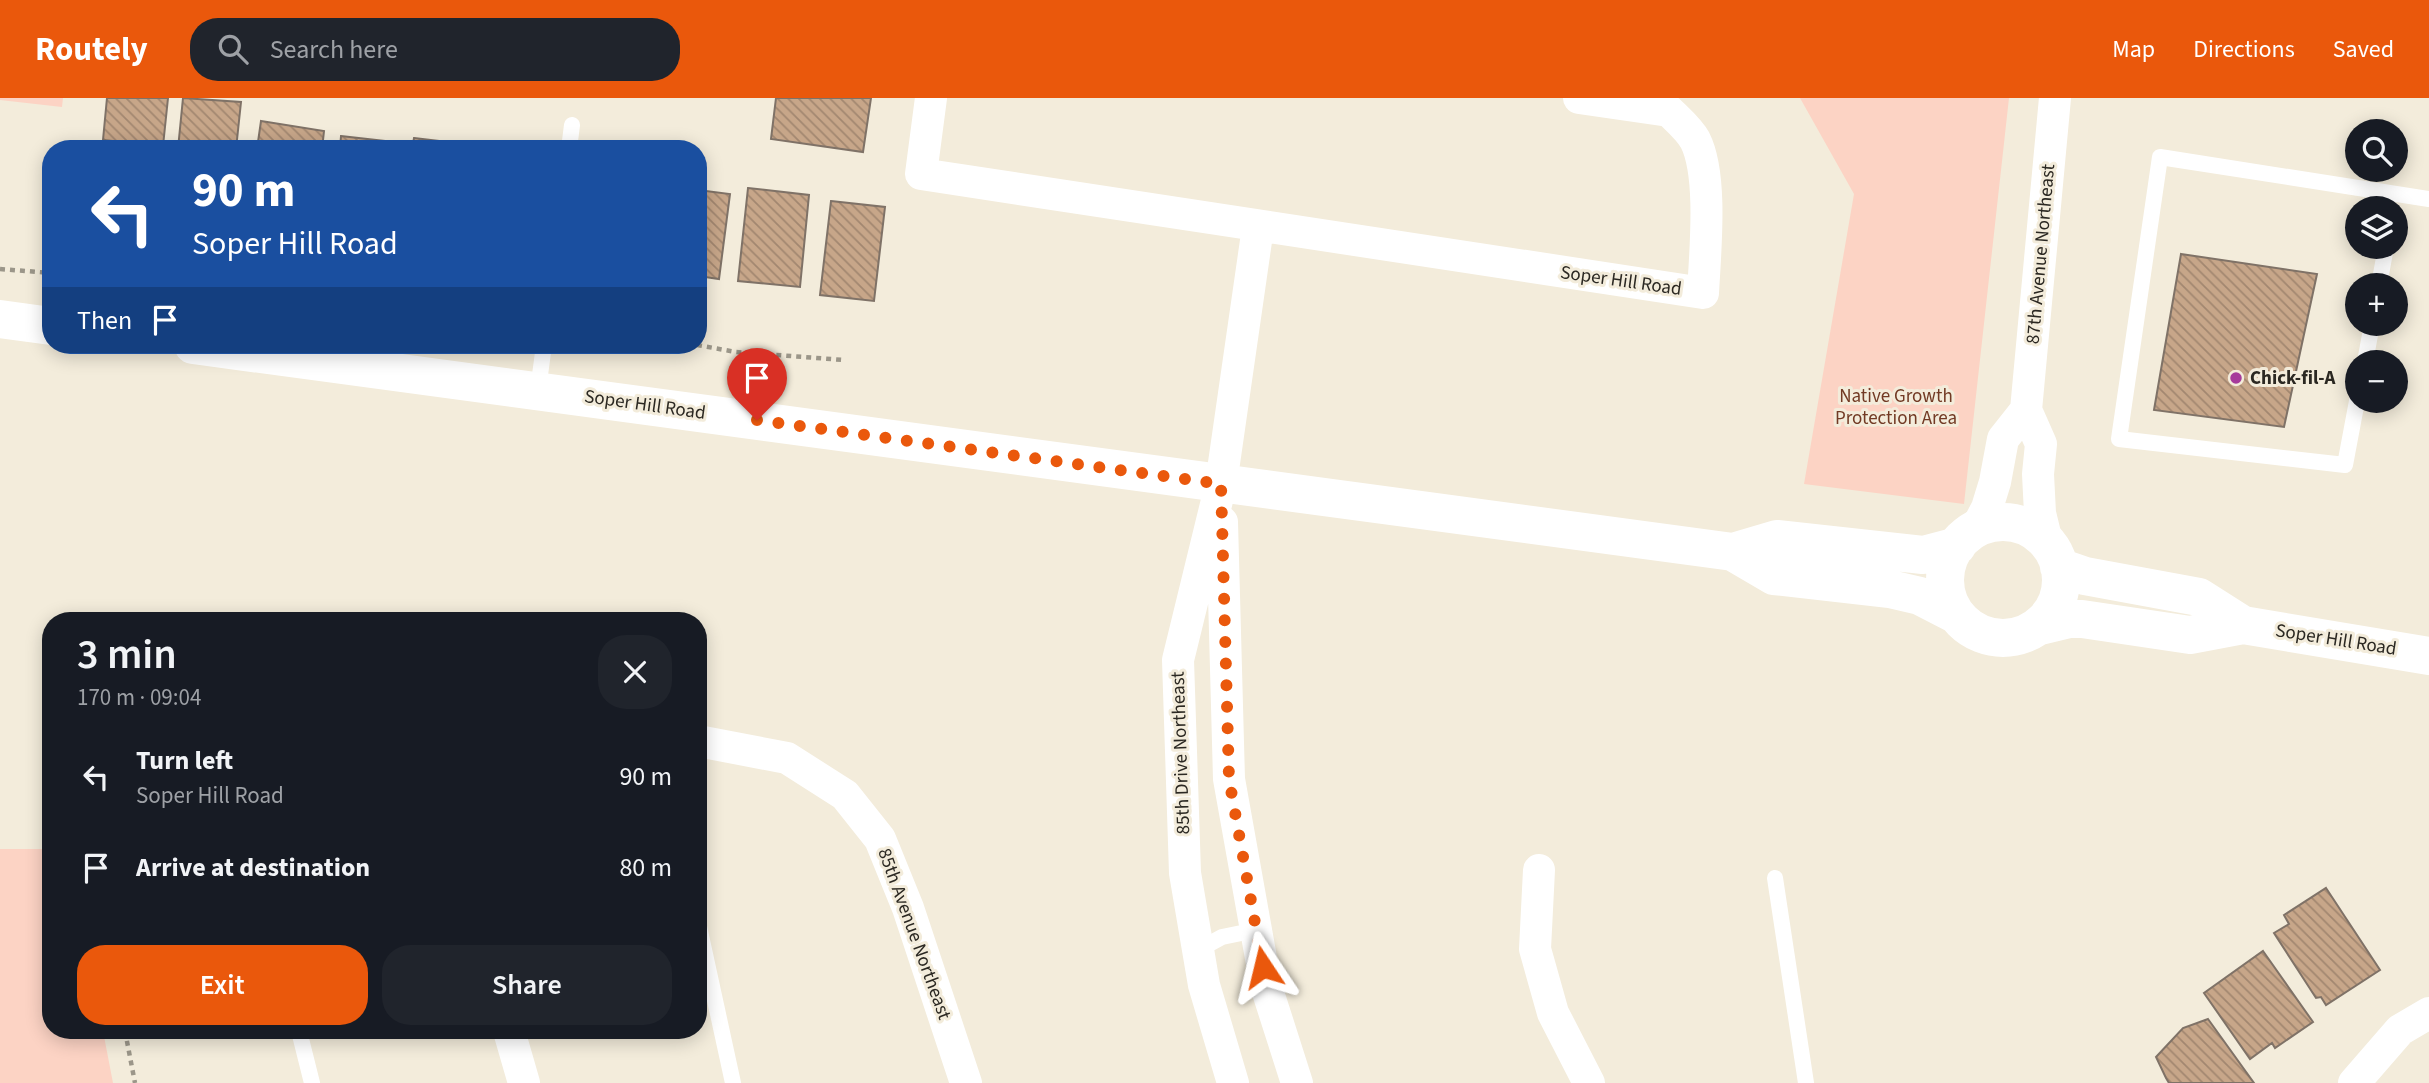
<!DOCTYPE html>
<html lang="en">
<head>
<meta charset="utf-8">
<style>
	:root { --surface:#171b24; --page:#20242c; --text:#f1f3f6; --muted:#9ea1a6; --accent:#ea580c }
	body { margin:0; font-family:"Source Sans 3",sans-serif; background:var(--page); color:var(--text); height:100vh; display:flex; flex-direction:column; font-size:26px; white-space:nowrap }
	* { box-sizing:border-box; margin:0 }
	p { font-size:23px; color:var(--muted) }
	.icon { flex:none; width:38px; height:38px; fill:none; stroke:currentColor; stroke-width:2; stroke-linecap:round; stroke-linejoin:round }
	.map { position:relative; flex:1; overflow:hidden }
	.side { position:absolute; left:42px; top:514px; width:665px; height:427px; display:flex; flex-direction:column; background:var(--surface); border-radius:28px; box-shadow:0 4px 18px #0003 }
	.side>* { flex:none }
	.guide { position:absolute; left:42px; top:42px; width:665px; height:214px; border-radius:28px; box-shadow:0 4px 18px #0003; background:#1a4fa0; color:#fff; overflow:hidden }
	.tools { position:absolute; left:2345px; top:21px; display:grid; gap:14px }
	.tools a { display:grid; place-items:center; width:63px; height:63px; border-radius:50%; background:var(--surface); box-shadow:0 4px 18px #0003; font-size:35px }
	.pin { position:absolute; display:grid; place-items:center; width:60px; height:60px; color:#fff; margin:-72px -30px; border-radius:50% 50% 50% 0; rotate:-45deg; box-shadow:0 0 7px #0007 }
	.pin .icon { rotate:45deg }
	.me { position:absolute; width:77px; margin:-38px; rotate:350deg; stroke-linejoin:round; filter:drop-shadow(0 0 5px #0008) }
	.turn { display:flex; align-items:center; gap:24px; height:147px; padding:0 35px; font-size:32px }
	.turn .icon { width:91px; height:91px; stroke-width:2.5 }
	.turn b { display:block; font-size:49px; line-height:60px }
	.then { display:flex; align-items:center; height:66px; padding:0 35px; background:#0003; gap:14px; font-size:26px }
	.round { display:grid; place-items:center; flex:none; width:74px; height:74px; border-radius:28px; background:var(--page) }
	.overview { display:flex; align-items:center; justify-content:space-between; height:119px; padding:0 35px }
	h1 { font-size:42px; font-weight:600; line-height:52px }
	.primary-button { display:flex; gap:14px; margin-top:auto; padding:14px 35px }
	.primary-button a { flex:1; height:80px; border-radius:28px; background:var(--accent); color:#fff; font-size:28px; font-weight:600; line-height:80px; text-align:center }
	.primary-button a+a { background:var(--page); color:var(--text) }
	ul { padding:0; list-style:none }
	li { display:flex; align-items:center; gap:21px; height:91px; padding:0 35px }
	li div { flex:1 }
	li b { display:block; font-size:26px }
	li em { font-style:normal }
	header { display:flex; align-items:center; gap:42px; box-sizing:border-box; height:98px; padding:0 35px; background:var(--accent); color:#fff }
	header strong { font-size:33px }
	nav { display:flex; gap:38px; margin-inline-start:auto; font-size:24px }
	.search { width:490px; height:63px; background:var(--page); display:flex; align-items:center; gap:18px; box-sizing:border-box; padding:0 24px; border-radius:28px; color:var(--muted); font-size:26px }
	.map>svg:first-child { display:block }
	.green { fill:#fcd3c4 }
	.building { fill:url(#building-back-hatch); stroke:#7f7267; stroke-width:2 }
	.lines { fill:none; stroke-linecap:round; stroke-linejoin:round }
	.path { stroke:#9b9689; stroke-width:4.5; stroke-dasharray:5 5; stroke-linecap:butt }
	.lane { stroke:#fff; stroke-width:16 }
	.street { stroke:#fff; stroke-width:32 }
	.secondary { stroke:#fff; stroke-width:38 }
	.route { stroke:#ea580c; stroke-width:12; stroke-dasharray:0 21.6 }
	.poi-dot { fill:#a63b9b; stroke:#f3ecdb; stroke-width:2.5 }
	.labels { text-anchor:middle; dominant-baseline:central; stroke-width:6; stroke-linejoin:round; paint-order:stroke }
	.street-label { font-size:19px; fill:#2b2822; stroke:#f3ecdb }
	.poi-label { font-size:19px; font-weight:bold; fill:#2b2822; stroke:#f3ecdb; text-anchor:start }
	.park-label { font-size:19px; fill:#723a24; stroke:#f3ecdb }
</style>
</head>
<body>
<header>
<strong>Routely</strong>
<div class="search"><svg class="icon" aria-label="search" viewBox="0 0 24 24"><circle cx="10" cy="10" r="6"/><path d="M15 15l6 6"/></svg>Search here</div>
<nav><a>Map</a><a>Directions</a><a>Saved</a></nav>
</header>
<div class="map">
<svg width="2429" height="985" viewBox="0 0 2429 985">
	<defs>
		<pattern id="building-back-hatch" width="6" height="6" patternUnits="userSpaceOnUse" patternTransform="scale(1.75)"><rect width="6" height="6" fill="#c7a689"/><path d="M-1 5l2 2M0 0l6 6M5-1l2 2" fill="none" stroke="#a28770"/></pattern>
	</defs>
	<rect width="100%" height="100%" fill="#f3ecdb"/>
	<path class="green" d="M0 0H63L62 9 0 2Z
		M1800 0H2009L1964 406 1804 386 1854 96Z
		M0 751H51V933H103L113 985H0Z"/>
	<path class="building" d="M107 0H168L163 48 103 42Z
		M183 0 241 4 236 51H178Z
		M776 0H871L863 54 771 41Z
		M261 23 324 33 322 51H257Z
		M341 38 393 44 392 51H340Z
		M414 40 472 47V51H412Z
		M748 90 809 97 800 189 738 183Z
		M698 92 730 96 719 181 698 178Z
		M831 103 885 109 874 203 820 197Z
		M2181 156 2317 176 2284 329 2154 312Z
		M2326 790 2380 872 2326 907 2321 899 2316 900 2274 835 2289 826 2284 817Z
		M2263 853 2313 924 2275 950 2272 945 2250 961 2204 895Z
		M2208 921 2254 985H2169L2166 980 2156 959 2183 930Z"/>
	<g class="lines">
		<path class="path" d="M0 171 51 175
			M697 247 736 254 844 262
			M125 933 135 985"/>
		<path class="lane" d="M569 51 572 27
			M2379 187 2386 149
			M2365 264 2372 226
			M538 292 544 247
			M2357 303 2345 367 2119 341 2160 59 2429 101
			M1775 780 1806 985
			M698 824 733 985
			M1198 852 1222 839 1256 832
			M299 933 312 985"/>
		<path class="street" d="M931 0 921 76 1703 195C1705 155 1713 77 1695 42 1689 31 1677 21 1669 13L1579 0
			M2026 312 2055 0
			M2026 312 2041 346 2038 376 2040 415 2047 444
			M1222 424 1229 681 1266 888 1297 985
			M1976 431 1987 410 1995 384 2003 341 2026 312
			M698 643 787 660 845 697 880 741 908 810 966 985
			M1539 772 1535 851 1553 915 1589 985
			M509 933 524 985
			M1233 985 1204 887 1185 775 1178 562 1221 386 1258 129
			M2354 985 2400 932 2429 915"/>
		<path class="secondary" d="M0 221 51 228
			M193 247 1733 454 1774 478 1890 491 1920 498 1955 516
			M1945 482a58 58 0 1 1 116 0a58 58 0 1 1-116 0Z
			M1733 454 1777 441 1923 457 1957 448
			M2059 469 2085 478 2199 499 2243 527
			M2040 528 2069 521H2082L2190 537 2243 527 2429 558"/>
	</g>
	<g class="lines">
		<path class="route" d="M757 322 1221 386 1229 681 1263 869"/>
	</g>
	<circle class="poi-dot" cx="2236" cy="280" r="7"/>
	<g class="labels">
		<g class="street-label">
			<text transform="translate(2041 156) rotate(-85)">87th Avenue Northeast</text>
			<text transform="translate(1621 183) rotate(8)">Soper Hill Road</text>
			<text transform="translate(645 307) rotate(8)">Soper Hill Road</text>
			<text transform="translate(2336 542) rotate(9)">Soper Hill Road</text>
			<text transform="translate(1181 655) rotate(-92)">85th Drive Northeast</text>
			<text transform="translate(914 836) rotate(70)">85th Avenue Northeast</text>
		</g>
		<g class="poi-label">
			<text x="2250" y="280">Chick-fil-A</text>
		</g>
		<g class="park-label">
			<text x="1896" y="298">Native Growth<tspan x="1896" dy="22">Protection Area</tspan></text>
		</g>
	</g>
</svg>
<div class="tools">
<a><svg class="icon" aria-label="search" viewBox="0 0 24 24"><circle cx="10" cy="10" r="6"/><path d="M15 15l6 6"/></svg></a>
<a><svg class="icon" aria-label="layers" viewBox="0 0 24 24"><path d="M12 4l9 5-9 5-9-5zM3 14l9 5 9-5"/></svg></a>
<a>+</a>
<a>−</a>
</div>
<div class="pin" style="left:757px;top:322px;background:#d93025"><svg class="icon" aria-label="arrive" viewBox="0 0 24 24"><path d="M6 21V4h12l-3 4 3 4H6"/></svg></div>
<svg class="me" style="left:1263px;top:869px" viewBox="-20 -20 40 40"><path d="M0-17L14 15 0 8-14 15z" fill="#ea580c" stroke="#fff" stroke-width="4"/></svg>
<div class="guide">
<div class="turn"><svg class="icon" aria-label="left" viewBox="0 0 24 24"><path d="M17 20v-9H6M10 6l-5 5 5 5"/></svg><div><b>90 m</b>Soper Hill Road</div></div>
<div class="then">Then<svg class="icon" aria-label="arrive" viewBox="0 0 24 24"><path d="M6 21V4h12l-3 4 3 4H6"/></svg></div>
</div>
<section class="side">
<div class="overview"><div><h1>3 min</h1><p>170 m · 09:04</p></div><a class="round"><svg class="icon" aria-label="close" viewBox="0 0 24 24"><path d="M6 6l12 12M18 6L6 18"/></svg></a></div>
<ul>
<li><svg class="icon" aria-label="left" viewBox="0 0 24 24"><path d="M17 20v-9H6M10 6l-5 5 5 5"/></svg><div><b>Turn left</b><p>Soper Hill Road</p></div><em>90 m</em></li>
<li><svg class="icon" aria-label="arrive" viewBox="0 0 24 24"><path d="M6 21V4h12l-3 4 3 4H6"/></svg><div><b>Arrive at destination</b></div><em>80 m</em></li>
</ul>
<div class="primary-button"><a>Exit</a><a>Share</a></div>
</section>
</div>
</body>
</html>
